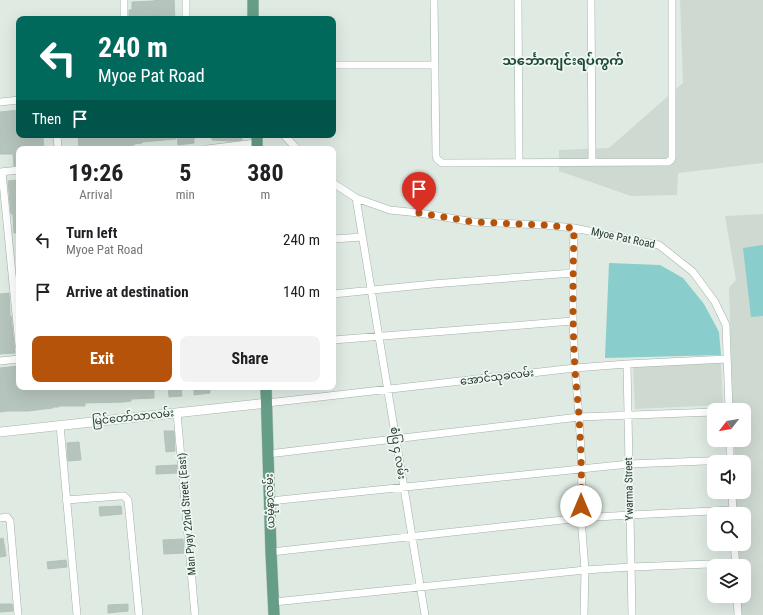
<!DOCTYPE html>
<html lang="en">
<head>
<meta charset="utf-8">
<style>
	:root { --surface:#fff; --page:#f2f2f2; --text:#202124; --muted:#757577; --accent:#b45309 }
	body { margin:0; font-family:"Roboto Condensed","Noto Sans Myanmar",sans-serif; background:var(--page); color:var(--text); height:100vh; display:flex; flex-direction:column; font-size:15px; white-space:nowrap }
	* { box-sizing:border-box; margin:0 }
	p { font-size:13px; color:var(--muted) }
	.icon { flex:none; width:22px; height:22px; fill:none; stroke:currentColor; stroke-width:2; stroke-linecap:round; stroke-linejoin:round }
	.map { position:relative; flex:1; overflow:hidden }
	.side { position:absolute; left:16px; top:146px; width:320px; height:244px; display:flex; flex-direction:column; background:var(--surface); border-radius:8px; box-shadow:0 4px 16px #0002 }
	.side>* { flex:none }
	.banner { position:absolute; left:16px; top:16px; width:320px; height:122px; border-radius:8px; box-shadow:0 4px 16px #0002; background:#00695c; color:#fff; overflow:hidden }
	.needle { width:26px; rotate:239deg }
	.controls { position:absolute; left:707px; top:403px; display:grid; gap:8px }
	.controls a { display:grid; place-items:center; width:44px; height:44px; border-radius:8px; background:var(--surface); box-shadow:0 4px 16px #0002; font-size:20px }
	.pin { position:absolute; display:grid; place-items:center; width:34px; height:34px; color:#fff; margin:-41px -17px; border-radius:50% 50% 50% 0; rotate:-45deg; box-shadow:0 0 4px #0007 }
	.pin .icon { rotate:45deg }
	.me { position:absolute; width:44px; margin:-22px; rotate:0deg; stroke-linejoin:round; filter:drop-shadow(0 0 3px #0008) }
	.turn { display:flex; align-items:center; gap:14px; height:84px; padding:0 16px; font-size:18px }
	.turn .icon { width:52px; height:52px; stroke-width:2.5 }
	.turn b { display:block; font-size:28px; line-height:34px }
	.then { display:flex; align-items:center; height:38px; padding:0 16px; background:#0003; gap:8px; font-size:15px }
	.eta { display:flex; justify-content:space-evenly; align-items:center; height:68px; text-align:center }
	.eta b { font-size:24px; font-weight:700; line-height:28px }
	.cta { display:flex; gap:8px; margin-top:auto; padding:8px 16px }
	.cta a { flex:1; height:46px; border-radius:8px; background:var(--accent); color:#fff; font-size:16px; font-weight:700; line-height:46px; text-align:center }
	.cta a+a { background:var(--page); color:var(--text) }
	ul { padding:0; list-style:none }
	li { display:flex; align-items:center; gap:12px; height:52px; padding:0 16px }
	li div { flex:1 }
	li b { display:block; font-size:15px }
	li em { font-style:normal }
	.map>svg:first-child { display:block }
	.built { fill:#ced9d2 }
	.water { fill:#89cdcc }
	.building { fill:#b5c4bc; stroke:#b2c3b9 }
	.lines { fill:none; stroke-linecap:round; stroke-linejoin:round }
	.minor-casing { stroke:#a2b1a9; stroke-width:8 }
	.secondary-casing { stroke:#a1b8ac; stroke-width:10 }
	.primary-casing { stroke:#bcc4c1; stroke-width:12 }
	.minor { stroke:#fff; stroke-width:7 }
	.secondary { stroke:#fff; stroke-width:9 }
	.primary { stroke:#669d86; stroke-width:11 }
	.route { stroke:#b45309; stroke-width:7; stroke-dasharray:0 12.6 }
	.labels { text-anchor:middle; dominant-baseline:central; stroke-width:3.5; stroke-linejoin:round; paint-order:stroke }
	.street-label { font-size:11px; fill:#21392f; stroke:#f0f7f2 }
	.quarter-label { font-size:13px; font-weight:bold; fill:#1e4a38; stroke:#f0f7f2 }
</style>
</head>
<body>
<div class="map">
<svg width="763" height="615" viewBox="0 0 763 615">
	<rect width="100%" height="100%" fill="#dfeae3"/>
	<path class="built" d="M680 0H763V163L678 173 677 195 631 196 559 171V150L609 148 683 83Z
		M763 214V615H741L740 596H744V566H739L738 544H744V514H737L736 492H744V462H735L734 440H744V410H733L729 288 736 280 725 216Z
		M721 363 723 405 635 409 633 367Z"/>
	<path class="water" d="M763 245V316L751 317 743 248Z
		M609 263 660 265 683 278 704 304 719 332 721 355 605 358Z"/>
	<path class="building" d="M154 0H174L175 19H157V16L129 17V10H132V2L154 1Z
		M19 110V135H32V138H43L44 149H19V165L14 166 13 154H0V112Z
		M78 135H175L176 139 142 142V143L134 144V145L115 147V149H105V147L93 148V149H79Z
		M177 135H194V143L178 145Z
		M212 135H242V140L231 141 212 140Z
		M19 180V233H14L13 214H11L8 181Z
		M9 293 10 316H11L15 353 0 354V294Z
		M19 366V387H45V389H60V387H154V398L131 399V401L124 402 85 403V406H59V407H53V408L28 411H8L0 412V368Z
		M168 387H181L182 396 169 397Z
		M194 387H210V393L194 395Z
		M164 431H174L175 451 166 452Z
		M79 442 81 460 68 461 67 443Z
		M177 465V473L156 474V466Z
		M121 506 122 514 100 516 99 507Z
		M3 538 6 556 0 557V539Z
		M183 539 184 553 164 554 163 540Z
		M66 560 67 567 48 569 47 562Z
		M0 604H12L13 611 0 612Z
		M128 604V611L108 613V605Z"/>
	<g class="lines">
		<g class="minor-casing">
			<path id="minor" d="M186 0V19
				M434 0 436 156 437 159 442 163 668 162 671 160 672 158V0
				M518 0 519 162
				M591 0 592 162
				M124 19V0
				M333 65H435
				M0 102 19 100
				M57 135 58 149
				M284 135 297 149
				M207 149 256 143
				M0 172 19 170
				M2 172 19 345
				M333 183 356 198 390 210 419 213 474 222 544 225 574 228 659 245 693 272 715 302 726 325 729 410
				M356 198 425 615
				M574 228 573 273V321L575 368 579 417 582 469 581 518 585 570 584 615
				M333 239 362 237
				M333 294 433 284 573 273
				M333 340 573 321
				M0 361 19 359
				M627 364 632 615
				M267 403 575 368 627 364 727 359
				M177 413 195 615
				M60 425 77 615
				M730 440V462
				M268 454 579 417 714 412
				M732 492 733 514
				M66 500 120 496H124L128 500 139 615
				M270 501 629 464 730 460
				M0 518 7 517 10 521 18 615
				M734 544 736 566
				M271 552 581 518 630 515 733 510
				M737 596 738 615
				M274 602 585 570 631 567 736 563"/>
		</g>
		<g class="secondary-casing">
			<path id="secondary" d="M0 432 267 403"/>
		</g>
		<g class="primary-casing">
			<path id="primary" d="M253 0V19
				M257 135V149
				M266 387 271 552 274 615"/>
		</g>
		<use href="#minor" class="minor"/>
		<use href="#secondary" class="secondary"/>
		<use href="#primary" class="primary"/>
	</g>
	<g class="lines">
		<path class="route" d="M419 213 474 222 544 225 574 228C573 275 572 322 575 369 576 385 578 401 579 417 581 447 582 476 581 506"/>
	</g>
	<g class="labels">
		<g class="street-label">
			<text transform="translate(623 238) rotate(12)">Myoe Pat Road</text>
			<text transform="translate(497 377) rotate(-7)">အောင်သုခလမ်း</text>
			<text transform="translate(133 417) rotate(-6)">မြင်တော်သာလမ်း</text>
			<text transform="translate(398 453) rotate(81)">စံပြ ၄ လမ်း</text>
			<text transform="translate(629 489) rotate(-91)">Ywarma Street</text>
			<text transform="translate(270 501) rotate(-92)">ယမုံနာလမ်း</text>
			<text transform="translate(187 514) rotate(-95)">Man Pyay 22nd Street (East)</text>
		</g>
		<g class="quarter-label">
			<text x="563" y="60">သင်္ဘောကျင်းရပ်ကွက်</text>
		</g>
	</g>
</svg>
<div class="controls">
<a><svg class="needle" viewBox="-14 -14 28 28"><path d="M0-13l5 13h-10z" fill="#e53935"/><path d="M0 13l5-13h-10z" fill="#757577"/></svg></a>
<a><svg class="icon" aria-label="sound" viewBox="0 0 24 24"><path d="M4 9h4l5-4v14l-5-4H4zM17 9q2 3 0 6"/></svg></a>
<a><svg class="icon" aria-label="search" viewBox="0 0 24 24"><circle cx="10" cy="10" r="6"/><path d="M15 15l6 6"/></svg></a>
<a><svg class="icon" aria-label="layers" viewBox="0 0 24 24"><path d="M12 4l9 5-9 5-9-5zM3 14l9 5 9-5"/></svg></a>
</div>
<div class="pin" style="left:419px;top:213px;background:#d93025"><svg class="icon" aria-label="arrive" viewBox="0 0 24 24"><path d="M6 21V4h12l-3 4 3 4H6"/></svg></div>
<svg class="me" style="left:581px;top:506px" viewBox="-20 -20 40 40"><circle r="19" fill="#fff"/><path d="M0-13L10 11 0 6-10 11z" fill="#b45309"/></svg>
<div class="banner">
<div class="turn"><svg class="icon" aria-label="left" viewBox="0 0 24 24"><path d="M17 20v-9H6M10 6l-5 5 5 5"/></svg><div><b>240 m</b>Myoe Pat Road</div></div>
<div class="then">Then<svg class="icon" aria-label="arrive" viewBox="0 0 24 24"><path d="M6 21V4h12l-3 4 3 4H6"/></svg></div>
</div>
<section class="side">
<div class="eta">
<div><b>19:26</b><p>Arrival</p></div>
<div><b>5</b><p>min</p></div>
<div><b>380</b><p>m</p></div>
</div>
<ul>
<li><svg class="icon" aria-label="left" viewBox="0 0 24 24"><path d="M17 20v-9H6M10 6l-5 5 5 5"/></svg><div><b>Turn left</b><p>Myoe Pat Road</p></div><em>240 m</em></li>
<li><svg class="icon" aria-label="arrive" viewBox="0 0 24 24"><path d="M6 21V4h12l-3 4 3 4H6"/></svg><div><b>Arrive at destination</b></div><em>140 m</em></li>
</ul>
<div class="cta"><a>Exit</a><a>Share</a></div>
</section>
</div>
</body>
</html>
